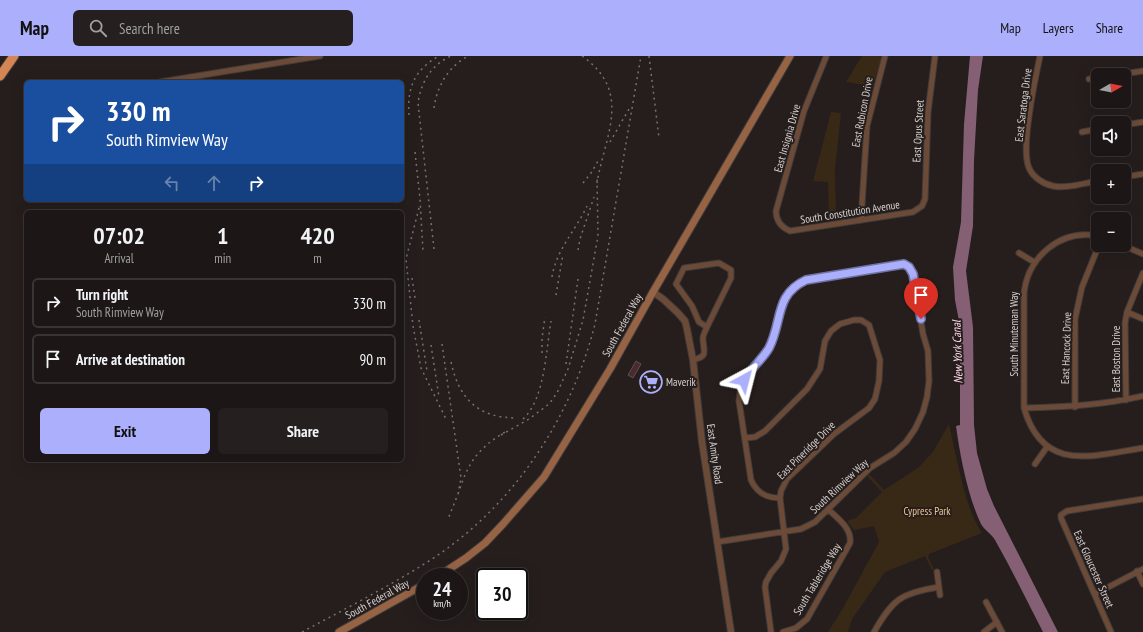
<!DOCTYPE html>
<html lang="en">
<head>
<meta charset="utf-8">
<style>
	:root { --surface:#1c1616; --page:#251f1f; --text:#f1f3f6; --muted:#a09fa1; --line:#3a3535; --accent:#acaffb }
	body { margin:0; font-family:"PT Sans Narrow",sans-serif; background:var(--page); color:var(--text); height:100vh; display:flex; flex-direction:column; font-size:15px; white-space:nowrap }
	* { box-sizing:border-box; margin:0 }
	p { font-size:13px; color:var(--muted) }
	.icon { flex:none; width:22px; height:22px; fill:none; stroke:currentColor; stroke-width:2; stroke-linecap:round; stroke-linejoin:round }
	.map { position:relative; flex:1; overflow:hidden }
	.drawer { position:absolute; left:24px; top:154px; width:380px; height:252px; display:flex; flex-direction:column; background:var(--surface); border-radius:6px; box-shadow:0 4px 16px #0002,0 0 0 1px var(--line) }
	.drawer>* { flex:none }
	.top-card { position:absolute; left:24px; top:24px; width:380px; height:122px; border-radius:6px; box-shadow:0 4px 16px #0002,0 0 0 1px var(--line); background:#1a4fa0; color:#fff; overflow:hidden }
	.needle { width:26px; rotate:81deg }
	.buttons { position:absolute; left:1091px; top:12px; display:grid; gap:8px }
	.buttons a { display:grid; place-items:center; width:40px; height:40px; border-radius:6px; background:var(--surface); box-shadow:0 4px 16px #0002,0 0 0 1px var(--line); font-size:20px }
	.speed { position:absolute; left:416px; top:512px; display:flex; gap:8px; font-size:20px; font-weight:700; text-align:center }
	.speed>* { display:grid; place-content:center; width:52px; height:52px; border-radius:50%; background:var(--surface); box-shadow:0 4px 16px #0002,0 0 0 1px var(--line); line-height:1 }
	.speed small { font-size:10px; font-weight:400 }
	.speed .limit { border:2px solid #111; border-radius:6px; background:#fff; color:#111 }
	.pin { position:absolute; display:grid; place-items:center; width:34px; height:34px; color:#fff; margin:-41px -17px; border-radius:50% 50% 50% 0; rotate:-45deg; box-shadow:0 0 4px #0007 }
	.pin .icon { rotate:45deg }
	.me { position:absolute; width:44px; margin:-22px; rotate:38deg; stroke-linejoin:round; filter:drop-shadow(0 0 3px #0008) }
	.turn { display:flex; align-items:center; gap:14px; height:84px; padding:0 16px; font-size:18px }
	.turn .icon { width:52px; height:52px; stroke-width:2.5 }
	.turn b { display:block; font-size:28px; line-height:34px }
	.lanes { display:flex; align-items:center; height:38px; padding:0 16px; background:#0003; justify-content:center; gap:20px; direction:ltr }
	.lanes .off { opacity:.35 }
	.eta { display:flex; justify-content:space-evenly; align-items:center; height:68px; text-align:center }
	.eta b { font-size:24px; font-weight:700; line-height:28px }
	.action { display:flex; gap:8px; margin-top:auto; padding:8px 16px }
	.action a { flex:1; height:46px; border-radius:6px; background:var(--accent); color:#111; font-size:16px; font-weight:700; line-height:46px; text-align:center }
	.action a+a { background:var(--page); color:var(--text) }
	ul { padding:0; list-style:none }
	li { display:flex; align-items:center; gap:12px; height:50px; margin:0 8px 6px; padding:0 8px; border:2px solid var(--line); border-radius:6px }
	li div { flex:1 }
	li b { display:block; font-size:15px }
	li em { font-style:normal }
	header { display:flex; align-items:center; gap:24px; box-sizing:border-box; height:56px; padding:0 20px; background:var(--accent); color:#111 }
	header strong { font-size:19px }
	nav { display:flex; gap:22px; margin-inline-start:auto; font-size:14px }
	.search { width:280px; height:36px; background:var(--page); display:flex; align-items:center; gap:10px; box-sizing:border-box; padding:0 14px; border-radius:6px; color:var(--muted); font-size:15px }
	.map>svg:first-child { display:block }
	.green { fill:#382916 }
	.water { fill:#855f73 }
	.building { fill:#4e282f; stroke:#5a5253 }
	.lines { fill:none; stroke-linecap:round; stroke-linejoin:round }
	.minor-casing { stroke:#413b3a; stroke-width:7 }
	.tertiary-casing { stroke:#413b3a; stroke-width:8 }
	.secondary-casing { stroke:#413b3a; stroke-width:9 }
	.motorway-casing { stroke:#413b3a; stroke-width:11 }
	.minor { stroke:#6b4b38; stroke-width:5 }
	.tertiary { stroke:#6b4b38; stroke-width:6 }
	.secondary { stroke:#966344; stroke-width:7 }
	.motorway { stroke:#d58554; stroke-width:9 }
	.rail { stroke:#777170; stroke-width:1.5; stroke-dasharray:2 4; stroke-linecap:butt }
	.route-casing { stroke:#7072a3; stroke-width:10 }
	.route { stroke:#acaffb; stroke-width:7 }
	.labels { text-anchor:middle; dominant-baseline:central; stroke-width:4; stroke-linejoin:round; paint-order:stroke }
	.street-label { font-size:11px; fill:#d6d1d0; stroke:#251e1d }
	.poi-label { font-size:11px; fill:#d6d1d0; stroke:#251e1d; text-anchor:start }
	.park-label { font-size:11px; fill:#efc38b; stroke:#251e1d }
	.water-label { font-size:12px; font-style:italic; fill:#fdd4e8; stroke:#251e1d }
</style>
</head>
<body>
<header>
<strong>Map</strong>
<div class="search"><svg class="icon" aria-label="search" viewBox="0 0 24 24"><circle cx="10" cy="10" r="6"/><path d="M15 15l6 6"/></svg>Search here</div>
<nav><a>Map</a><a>Layers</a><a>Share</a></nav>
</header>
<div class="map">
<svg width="1143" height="576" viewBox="0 0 1143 576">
	<rect width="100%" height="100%" fill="#251e1d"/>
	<path class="green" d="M862 0H882L873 30 846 26Z
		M831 56 841 57 835 114 836 162 829 163 828 126 813 125Z
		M949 368C956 398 965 453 982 477L929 498 928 501 934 513 932 514 925 500 885 516 852 563 848 576H828L842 554 879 486 874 470 854 474 847 465 856 462 882 436 867 420 869 418 884 434 918 412 933 396Z"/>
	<path class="water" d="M970 0H983L978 34 974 104 973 170 966 215 973 271 974 369 977 397 987 433 994 450 1058 576H1043C1027 545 1012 514 995 484 991 477 984 474 981 468 968 441 960 400 956 370L960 369V270L955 244 953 211 961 166 964 68Z"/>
	<path class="building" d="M636 305 641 308 633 322 628 319Z
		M653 316 659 320 650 336 643 332Z"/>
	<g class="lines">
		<g class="minor-casing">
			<path id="minor" d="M1040 0C1035 24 1020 91 1029 112 1033 121 1043 128 1053 130 1067 133 1084 127 1098 125
				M826 1 804 55 776 155C776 165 781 171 790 175L913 156 922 150 925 143 928 56 935 0
				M1116 19 1143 15
				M1089 23 1098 22
				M160 26 320 0
				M1124 69 1143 66
				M1082 76 1098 73
				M1124 121 1143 118
				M861 164 867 70 885 0
				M1098 180C1060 173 1028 201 1024 237V352C1043 417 1091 400 1143 392
				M1122 189 1143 198
				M1019 197 1034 206
				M1127 256 1143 263
				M693 304C708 300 704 297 703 284 702 280 705 276 707 271L731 222V214L719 207 684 212 676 228 692 250 699 266 707 271
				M1126 344 1125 267 1127 256 1143 217
				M1075 351V263L1082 231 1099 189
				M1024 352C1065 351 1104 349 1143 340
				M745 382 755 381 765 375 807 333 820 313 825 285 831 275 840 268 854 264H861L869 269 880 304 879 325 875 343 869 352 834 378 787 423 781 435 780 442 786 493 781 505 771 517 766 526 765 531 771 576
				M1035 408 1047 391
				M717 486 801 473 815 466 870 412 894 397 906 386 915 373 923 356 927 341 929 325 928 295 923 278 913 218 909 211 904 208 813 222 801 226 791 233 782 246 774 279 769 290 744 324 740 337 739 345 751 424C757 437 766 442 780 442
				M1137 515 1143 528
				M937 516 940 539
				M1095 538 1143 513
				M986 546 1002 576
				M783 576 796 572 807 563 850 487C852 472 838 463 828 453
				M874 576C893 543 901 537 939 531
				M984 576 997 566
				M1111 576 1061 462V459L1067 455 1143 443"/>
		</g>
		<g class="tertiary-casing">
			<path id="tertiary" d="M653 236 663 243 678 257 685 265 687 273 693 304 702 386 731 576"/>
		</g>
		<g class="secondary-casing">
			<path id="secondary" d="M437 521 466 502 485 487 503 468 544 421 610 313 653 236 790 0
				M339 576 425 528"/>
		</g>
		<g class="motorway-casing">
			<path id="motorway" d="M0 20 14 0"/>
		</g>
		<use href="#minor" class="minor"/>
		<use href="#tertiary" class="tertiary"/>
		<use href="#secondary" class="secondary"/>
		<use href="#motorway" class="motorway"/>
		<path class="rail" d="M582 0C633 36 605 79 597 127
			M649 0 659 82
			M434 52C437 30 448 11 468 0
			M409 59C407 32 414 14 439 0
			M610 86 629 53
			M415 96 420 143 423 195
			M583 127 591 117 598 105
			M419 152 406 203 413 270 421 312 447 365
			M434 193 418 47C421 26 431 9 451 0
			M578 194 580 183 594 141
			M552 221C556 194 576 174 587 150
			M412 222 415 242
			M556 239 563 198
			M419 264 427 315
			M442 288 461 422 458 438 448 463
			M431 289 439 341
			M542 297V282L545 261
			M451 306C459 343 478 362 517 362
			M566 308 578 223
			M523 363C545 343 546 294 551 265
			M501 379 529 363 549 348 557 337 568 313 583 264 598 180 597 122
			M458 438C468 407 477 393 505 376
			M302 576C345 553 388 531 429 505 513 451 571 363 595 268L641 0"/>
	</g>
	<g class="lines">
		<g class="route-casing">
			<path id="route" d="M744 324C751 312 762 304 769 292 783 265 774 239 806 224L904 208 909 211 913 218 921 263"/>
		</g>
		<use href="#route" class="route"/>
	</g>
	<defs>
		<g id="supermarket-ring" transform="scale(1.15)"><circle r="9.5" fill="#251e1d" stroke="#acaffb" stroke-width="1.5"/><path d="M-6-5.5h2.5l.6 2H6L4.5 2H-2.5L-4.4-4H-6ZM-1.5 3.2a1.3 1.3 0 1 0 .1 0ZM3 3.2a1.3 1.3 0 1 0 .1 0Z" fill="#acaffb"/></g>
	</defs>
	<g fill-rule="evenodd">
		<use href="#supermarket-ring" x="651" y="326"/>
	</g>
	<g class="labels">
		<g class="street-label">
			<text transform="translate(1023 49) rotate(-83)">East Saratoga Drive</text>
			<text transform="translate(862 56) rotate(-79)">East Rubicon Drive</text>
			<text transform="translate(918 75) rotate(-87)">East Opus Street</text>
			<text transform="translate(787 82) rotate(-74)">East Insignia Drive</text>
			<text transform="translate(850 156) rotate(-9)">South Constitution Avenue</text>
			<text transform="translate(622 269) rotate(-61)">South Federal Way</text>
			<text transform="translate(1014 278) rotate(-90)">South Minuteman Way</text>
			<text transform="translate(1066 292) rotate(-88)">East Hancock Drive</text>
			<text transform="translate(1116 303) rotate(-90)">East Boston Drive</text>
			<text transform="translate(806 394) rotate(-45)">East Pineridge Drive</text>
			<text transform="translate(715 398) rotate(82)">East Amity Road</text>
			<text transform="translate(839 430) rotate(-43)">South Rimview Way</text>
			<text transform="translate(1094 513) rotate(66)">East Gloucester Street</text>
			<text transform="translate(817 523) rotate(-59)">South Tableridge Way</text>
			<text transform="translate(377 543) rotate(-29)">South Federal Way</text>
		</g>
		<g class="poi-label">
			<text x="666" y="326">Maverik</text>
		</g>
		<g class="park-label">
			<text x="927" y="455">Cypress Park</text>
		</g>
		<g class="water-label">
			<text transform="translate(957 296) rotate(-92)">New York Canal</text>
		</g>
	</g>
</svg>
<div class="buttons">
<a><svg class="needle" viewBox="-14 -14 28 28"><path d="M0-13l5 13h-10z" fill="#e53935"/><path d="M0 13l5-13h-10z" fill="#a09fa1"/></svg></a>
<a><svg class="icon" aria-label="sound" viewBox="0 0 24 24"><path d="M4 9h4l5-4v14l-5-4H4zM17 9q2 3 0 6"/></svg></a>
<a>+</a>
<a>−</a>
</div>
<div class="speed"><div>24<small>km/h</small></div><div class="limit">30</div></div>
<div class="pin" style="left:921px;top:263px;background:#d93025"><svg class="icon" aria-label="arrive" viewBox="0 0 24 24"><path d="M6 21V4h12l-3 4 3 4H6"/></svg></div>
<svg class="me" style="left:744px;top:324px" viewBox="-20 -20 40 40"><path d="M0-17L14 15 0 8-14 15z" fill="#acaffb" stroke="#fff" stroke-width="4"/></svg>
<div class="top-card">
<div class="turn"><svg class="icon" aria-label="right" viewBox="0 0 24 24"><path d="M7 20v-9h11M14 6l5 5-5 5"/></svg><div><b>330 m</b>South Rimview Way</div></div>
<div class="lanes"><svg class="icon off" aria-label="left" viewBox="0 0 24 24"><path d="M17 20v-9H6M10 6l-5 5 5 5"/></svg><svg class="icon off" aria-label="ahead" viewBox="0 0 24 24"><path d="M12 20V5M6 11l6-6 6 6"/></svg><svg class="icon" aria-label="right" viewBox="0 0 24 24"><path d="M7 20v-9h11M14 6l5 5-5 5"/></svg></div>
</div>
<section class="drawer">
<div class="eta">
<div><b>07:02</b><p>Arrival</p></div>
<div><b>1</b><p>min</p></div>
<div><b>420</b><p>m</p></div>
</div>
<ul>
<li><svg class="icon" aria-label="right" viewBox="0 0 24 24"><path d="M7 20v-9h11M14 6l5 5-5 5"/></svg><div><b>Turn right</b><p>South Rimview Way</p></div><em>330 m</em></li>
<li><svg class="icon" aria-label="arrive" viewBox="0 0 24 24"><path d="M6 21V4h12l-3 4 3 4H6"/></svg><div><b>Arrive at destination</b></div><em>90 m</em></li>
</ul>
<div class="action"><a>Exit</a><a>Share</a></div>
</section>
</div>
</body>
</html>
